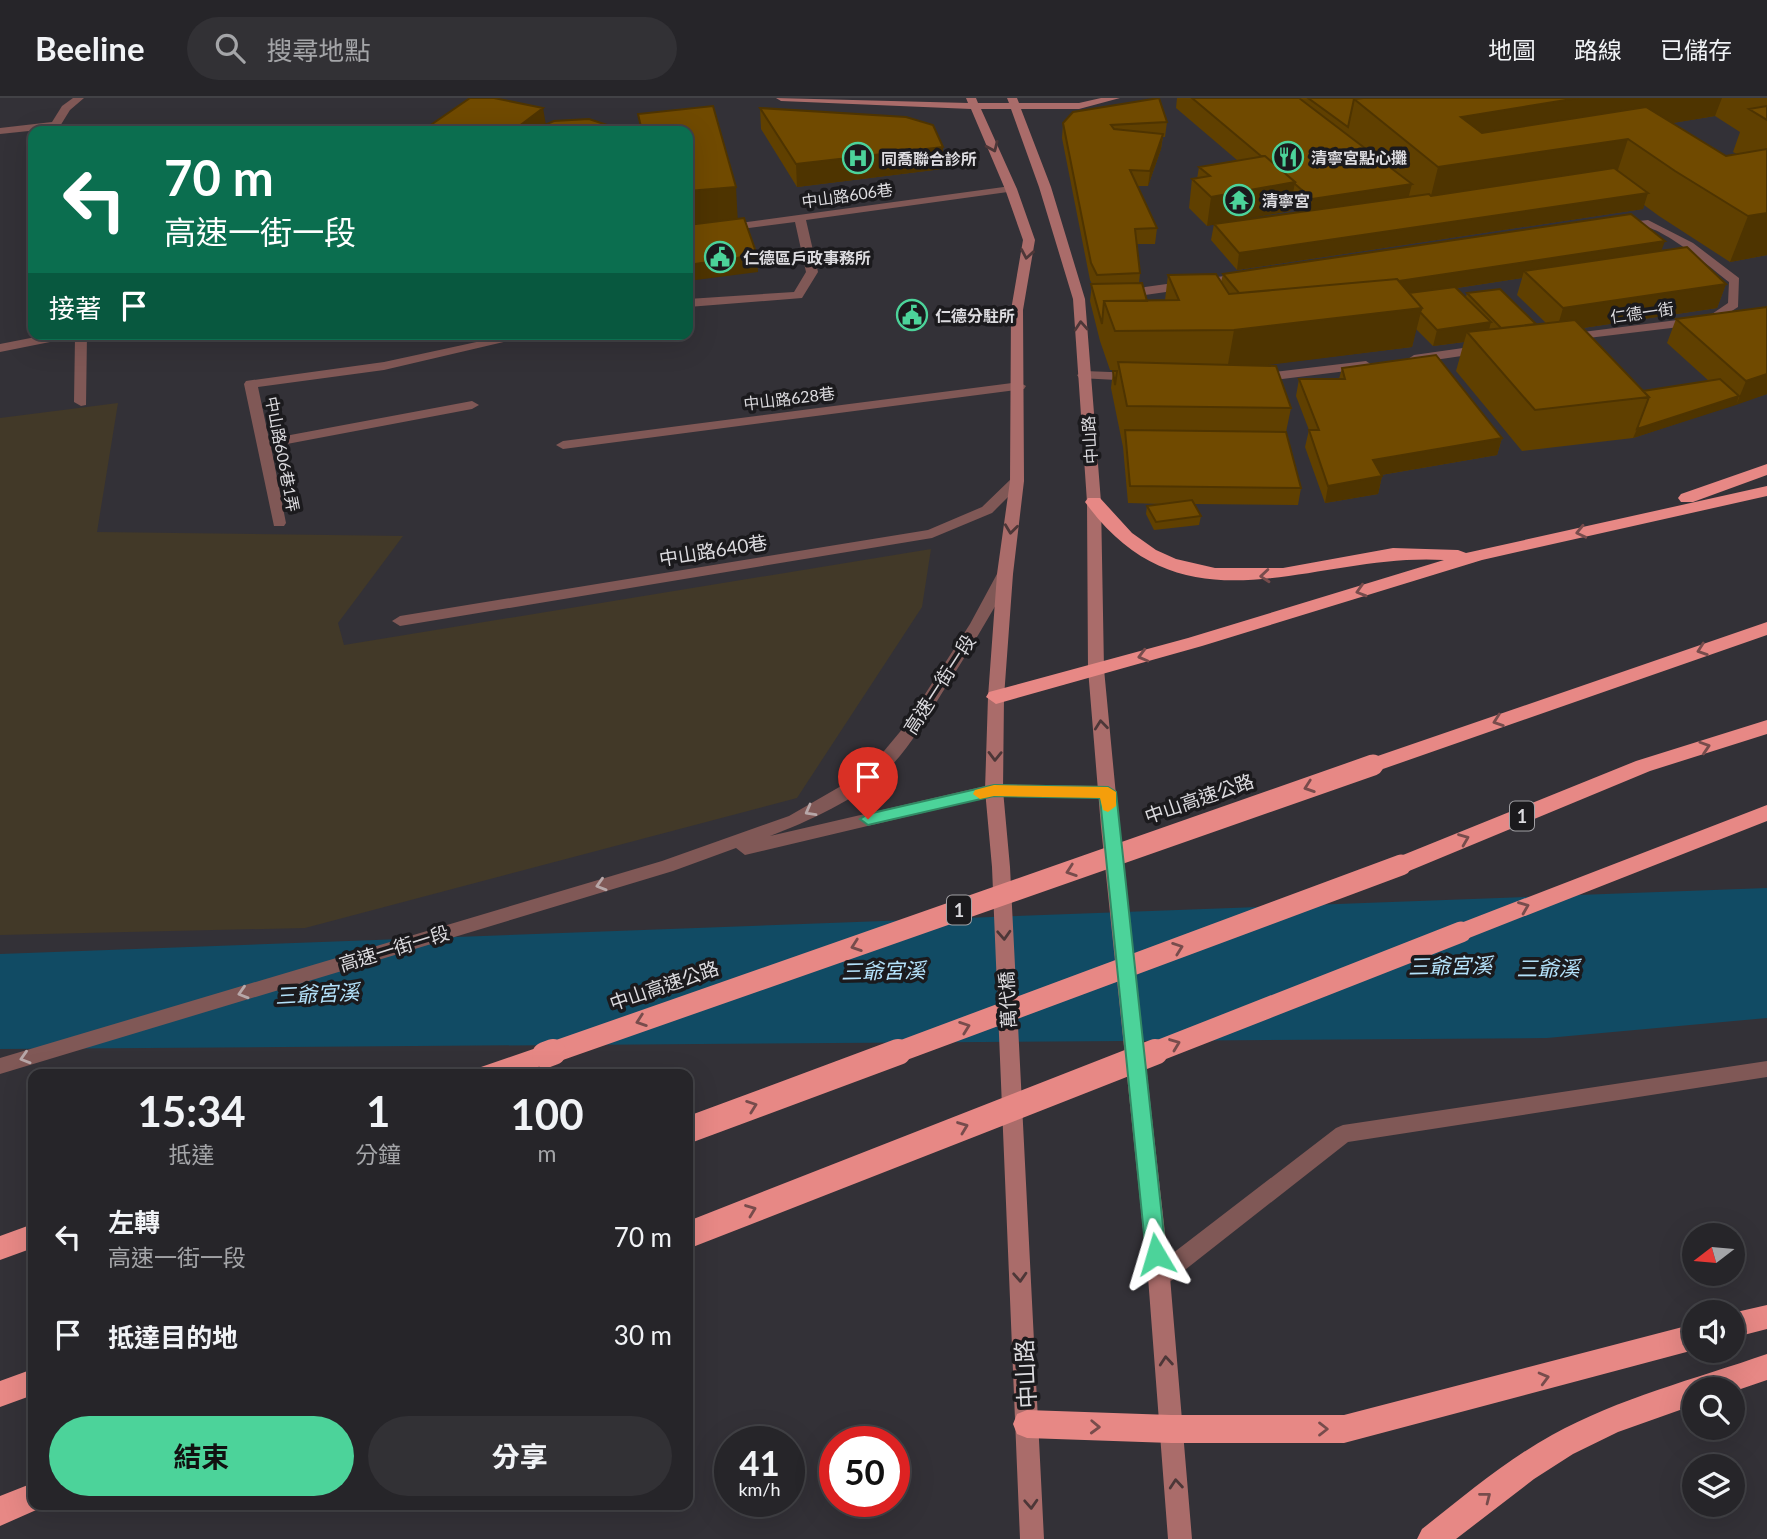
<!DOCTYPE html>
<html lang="zh-TW">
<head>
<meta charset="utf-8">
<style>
	:root { --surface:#262529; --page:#323135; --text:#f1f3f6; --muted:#a4a5a8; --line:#424246; --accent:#4cd39a }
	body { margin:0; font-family:Lato,"Noto Sans TC",sans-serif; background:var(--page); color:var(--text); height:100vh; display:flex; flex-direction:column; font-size:26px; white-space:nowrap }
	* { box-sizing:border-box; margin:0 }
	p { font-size:23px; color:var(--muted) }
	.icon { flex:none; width:38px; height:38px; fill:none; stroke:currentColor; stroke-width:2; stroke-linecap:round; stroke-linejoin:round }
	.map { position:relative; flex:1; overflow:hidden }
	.panel { position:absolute; left:28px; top:971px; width:665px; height:441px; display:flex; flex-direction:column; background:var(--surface); border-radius:14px; box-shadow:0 7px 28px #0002,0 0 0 2px var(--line) }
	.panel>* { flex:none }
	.hud { position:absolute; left:28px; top:28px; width:665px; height:214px; border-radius:14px; box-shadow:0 7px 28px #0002,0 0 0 2px var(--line); background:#0b6e4f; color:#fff; overflow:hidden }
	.needle { width:46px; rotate:254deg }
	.controls { position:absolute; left:1682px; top:1125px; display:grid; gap:14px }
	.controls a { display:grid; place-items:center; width:63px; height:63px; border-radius:50%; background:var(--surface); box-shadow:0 7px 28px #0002,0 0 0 2px var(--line); font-size:35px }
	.speed { position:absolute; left:714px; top:1328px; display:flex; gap:14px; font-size:35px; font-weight:700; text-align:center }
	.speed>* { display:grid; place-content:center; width:91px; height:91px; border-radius:50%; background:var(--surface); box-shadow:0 7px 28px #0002,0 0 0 2px var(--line); line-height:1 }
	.speed small { font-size:18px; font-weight:400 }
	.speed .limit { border:10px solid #d22; background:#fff; color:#111 }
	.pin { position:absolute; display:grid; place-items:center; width:60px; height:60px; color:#fff; margin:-72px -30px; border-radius:50% 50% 50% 0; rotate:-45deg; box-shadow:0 0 7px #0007 }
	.pin .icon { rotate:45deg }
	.me { position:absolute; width:77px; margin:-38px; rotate:353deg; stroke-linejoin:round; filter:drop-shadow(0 0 5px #0008) }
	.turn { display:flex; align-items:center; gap:24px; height:147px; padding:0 21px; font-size:32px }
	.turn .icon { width:91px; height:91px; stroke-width:2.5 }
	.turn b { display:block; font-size:49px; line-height:60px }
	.then { display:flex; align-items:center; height:66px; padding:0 21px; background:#0003; gap:14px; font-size:26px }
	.eta { display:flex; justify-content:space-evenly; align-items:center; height:119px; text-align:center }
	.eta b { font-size:42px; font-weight:700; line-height:49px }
	.cta { display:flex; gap:14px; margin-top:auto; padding:14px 21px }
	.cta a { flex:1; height:80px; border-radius:42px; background:var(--accent); color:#111; font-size:28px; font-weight:700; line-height:80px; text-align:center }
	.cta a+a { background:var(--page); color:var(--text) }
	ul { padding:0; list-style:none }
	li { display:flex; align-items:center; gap:21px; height:98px; padding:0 21px }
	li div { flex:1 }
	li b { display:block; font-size:26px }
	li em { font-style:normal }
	header { display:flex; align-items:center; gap:42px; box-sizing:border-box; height:98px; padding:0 35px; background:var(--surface); border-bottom:2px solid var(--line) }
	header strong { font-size:33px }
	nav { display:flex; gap:38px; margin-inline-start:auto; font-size:24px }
	.search { width:490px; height:63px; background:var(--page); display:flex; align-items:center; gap:18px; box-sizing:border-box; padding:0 24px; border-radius:38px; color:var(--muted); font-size:26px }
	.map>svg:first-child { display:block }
	.industrial { fill:#423928 }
	.water { fill:#114b64 }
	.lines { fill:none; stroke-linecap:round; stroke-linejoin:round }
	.minor { fill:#805856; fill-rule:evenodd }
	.secondary { fill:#aa6c6a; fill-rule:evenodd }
	.motorway { fill:#e78885; fill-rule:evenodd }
	.motorway-bridge-far1 { stroke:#e78885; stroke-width:21 }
	.motorway-bridge { stroke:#e78885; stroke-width:26 }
	.wall { fill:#604000; fill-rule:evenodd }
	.shaded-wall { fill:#4e3400 }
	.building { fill:#704a00; stroke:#4e3400; stroke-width:2 }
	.oneway { stroke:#4d3738 }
	.oneway2 { stroke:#774c4c }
	.oneway3 { stroke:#b7a7a8 }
	.route { fill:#4cd39a; stroke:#318964; stroke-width:2 }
	.slow { fill:#f59e0b }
	.labels { text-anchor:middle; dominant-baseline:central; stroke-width:7; stroke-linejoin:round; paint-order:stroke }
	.far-poi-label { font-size:16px; font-weight:bold; fill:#dcdbdf; stroke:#1b1a1d; text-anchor:start }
	.far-street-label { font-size:16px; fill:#dcdbdf; stroke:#1b1a1d }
	.shield { fill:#1b1a1d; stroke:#a2a1a5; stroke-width:2 }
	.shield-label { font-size:18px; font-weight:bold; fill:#dcdbdf }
	.street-label { font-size:19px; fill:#dcdbdf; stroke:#1b1a1d }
	.water-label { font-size:21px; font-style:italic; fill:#b4e2fb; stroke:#1b1a1d }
	.near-street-label { font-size:23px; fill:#dcdbdf; stroke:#1b1a1d }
</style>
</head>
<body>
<header>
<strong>Beeline</strong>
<div class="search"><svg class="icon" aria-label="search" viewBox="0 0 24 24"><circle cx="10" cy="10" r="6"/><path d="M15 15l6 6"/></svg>搜尋地點</div>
<nav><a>地圖</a><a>路線</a><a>已儲存</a></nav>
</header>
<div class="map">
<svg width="1767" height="1441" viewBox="0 0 1767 1441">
	<rect width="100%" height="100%" fill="#333137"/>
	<path class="industrial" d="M118 305 97 434 403 438 338 525 344 547 931 451 922 509 797 700 305 830 0 837V320Z"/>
	<path class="water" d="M1767 790V920L1547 940 0 951V856Z"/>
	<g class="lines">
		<path class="minor" d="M73 0H84L70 12 57 33H47L48 31 0 36V30L52 24 62 8Z
			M1011 88 1017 91 1015 93 806 122 818 174 802 200 688 209V201L794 194 806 174 795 124 688 138V132Z
			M1648 122 1693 145 1739 180 1738 209 1713 225 1563 243V237L1567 236 1709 218 1728 205 1729 184C1711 170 1667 133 1646 129 1635 127 1624 135 1614 128L1620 125Z
			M1246 175 1250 176V182L1145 197 1139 193 1145 189Z
			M51 236H87L86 307 81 308 74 304 75 239 0 254V246Z
			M513 236H538L384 272 258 289 269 341 472 303 479 307 472 311 271 349 286 425 284 428H274L244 286 246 283 384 264Z
			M1484 247 1489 248V254L1414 265 1408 261 1414 257Z
			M1366 263 1372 267 1371 270 1258 284 1251 280 1258 276Z
			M1084 273 1136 275 1143 279 1136 283 1079 280 1077 277Z
			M1019 284 1026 288 1024 291 563 351 556 347 563 343Z
			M1017 379 1024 383 992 415 932 440 400 528 392 523 400 518 928 432 982 409 1012 380Z
			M1005 471 1013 476C991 517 967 556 942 595 925 622 909 651 886 673 858 701 807 724 770 738L994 686 1108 688 1114 690 1117 694 1114 698H994L745 757 736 750 673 773 0 976V960L662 763 789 718 855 680 874 665 904 629 970 526 997 476Z
			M1767 963V979L1348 1044 1167 1186 1159 1189 1151 1186 1148 1179 1151 1172 1336 1030 1343 1027Z"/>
		<path class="secondary" d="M776 0 968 5 966 0H976L978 5H1009L1007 0H1017L1019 5H1079L1101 0H1120L1079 11H1021L1051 89 1085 201 1101 404 1104 571 1119 729 1170 1179 1192 1441H1168L1148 1179 1101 729 1088 571 1087 404 1073 201 1039 89 1011 11H981L1017 91 1035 142 1023 212 1024 383 1013 476 1004 599 1003 692 1010 769 1044 1441H1020L992 769 985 692 988 599 997 476 1010 383 1011 212 1023 142 1005 91 971 11 781 3Z"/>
		<path class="motorway" d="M1767 366V377L1693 404H1681L1678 400 1681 396Z
			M1767 388V398L1482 462 1202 548 1003 604 996 606 986 599 989 594 1188 540 1444 462C1312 454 1185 542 1085 404L1088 400H1100L1132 435 1156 452 1176 461 1215 470H1283L1393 450 1458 452 1466 455Z
			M1767 524V537L1380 672 1373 674 1363 667 1366 662Z
			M1767 622V636L1650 673 1409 773H1393L1390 767 1393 761 1636 663Z
			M1767 707V723L1469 840 1461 843 1453 840 1450 834 1453 828Z
			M545 947 553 950 557 957 553 964 517 976H478L481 969Z
			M33 1126V1150L0 1162V1138Z
			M1767 1207V1231L1732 1240V1215Z
			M1694 1226V1252L1344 1345H1171L1027 1340 1017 1336 1013 1326 1017 1316 1027 1312 1171 1317H1344Z
			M1767 1256V1282L1732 1294V1292H1694V1307L1618 1334 1573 1356 1534 1381 1456 1441H1417L1422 1431C1464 1398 1505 1363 1552 1337 1619 1300 1695 1281 1767 1256Z
			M33 1271V1297L0 1309V1283Z
			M33 1385V1407H44L43 1409 0 1428V1398Z"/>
		<path class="motorway-bridge-far1" d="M548 956 1373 667
			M893 956 1401 767
			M1150 956 1461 834"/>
		<path class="motorway-bridge" d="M545 957 553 954
			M688 1032 898 954
			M688 1137 1155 954"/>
	</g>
	<path class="wall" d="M1177 0H1767V157L1730 164 1659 118 1644 107 1643 111 1237 172 1211 142 1214 126 1207 128 1189 110 1192 81H1197L1199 69 1237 62 1176 10ZM1715 18 1740 34 1733 54 1737 56 1726 58 1672 25ZM1291 109 1297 115 1214 126 1290 113Z
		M760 10 942 71 797 89 761 31Z
		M1167 24 1165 39H1163L1161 51 1148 88H1137L1157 130 1155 146H1137L1140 175 1139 185 1147 203 1165 202 1168 177 1221 184 1223 176 1661 153 1726 186 1717 210 1583 230 1643 293 1709 283 1667 245 1676 221 1767 296 1633 340 1522 353 1456 273 1464 244 1433 248 1416 231 1412 249 1263 267 1291 310 1286 334 1301 390 1298 407 1194 406 1201 418 1199 427 1154 432 1146 416 1147 408 1163 406 1128 405 1123 349 1111 290 1113 273 1117 272H1110L1100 243 1090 203 1092 186 1090 182 1062 40 1063 25ZM1522 180 1517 197 1546 225 1536 226 1467 195 1466 199 1457 190Z
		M1342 270 1502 340 1497 357 1381 377 1382 378 1378 396 1325 405 1305 349 1309 332 1296 298 1299 281H1339Z"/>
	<path class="shaded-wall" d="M1547 0H1722L1715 18 1450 62 1461 19Z
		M543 10 547 33H519L518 29Z
		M1163 36 1161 51 1148 88 1150 73Z
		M1628 41 1614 84 1427 114 1438 69Z
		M943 49 942 71 797 89 796 66Z
		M1295 84 1290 113 1207 128 1211 99Z
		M1412 86 1406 109 1308 124 1312 101Z
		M736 89 738 126 688 131V93Z
		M1648 95 1643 111 1237 172 1239 155Z
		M1767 115V157L1730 164 1748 118Z
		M1665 143 1659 159 1524 173 1522 180 1404 198 1248 206Z
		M757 157 758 174 688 183V167Z
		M1726 186 1717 210 1556 234 1563 210Z
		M1422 210 1412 249 1227 272 1234 232Z
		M1491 224 1487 240 1467 234 1464 244 1433 248 1437 232Z
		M1767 276V296L1736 307 1746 283Z
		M1739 298 1736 307 1633 340 1637 331Z
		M1502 340 1497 357 1369 379 1373 362Z
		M1382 378 1378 396 1325 405 1328 388Z"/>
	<path class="building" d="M470 0H494L543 10 518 29 533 32 554 23 589 21 607 27 616 33H422Z
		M1159 0 1167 24 1111 27 1114 31 1163 36 1150 73 1130 72 1157 130 1135 131 1140 175 1097 177 1091 165 1063 25 1073 14Z
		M1192 0H1299L1412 86 1312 101 1295 86V84L1265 58H1261Z
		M1308 0H1363L1354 1 1348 29Z
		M1363 0H1578L1461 19 1482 35 1646 9 1726 58 1767 51V115L1748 118 1675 73 1628 41 1438 69 1354 1Z
		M713 8 736 89 688 93V33H642L638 16Z
		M1767 8V22L1749 11Z
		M760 10 906 19 933 27 943 49 796 66Z
		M1265 58 1295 84 1211 99 1192 81 1210 78 1199 69Z
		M1614 70 1648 95 1239 155 1214 126 1429 96 1431 98Z
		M1631 116 1665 143 1399 183 1397 181 1239 195 1223 176Z
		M744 120 757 157 688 167V127Z
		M1687 149 1726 186 1563 210 1524 173Z
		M1216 176 1229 196 1397 181 1422 210 1234 232 1115 233 1104 203 1179 202 1168 177Z
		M1142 185 1147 203H1104L1102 226 1091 186Z
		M1455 189 1491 224 1437 232 1420 214 1422 210 1409 195Z
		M1500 191 1536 226 1501 230 1467 195Z
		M1767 209V276L1746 283 1676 221Z
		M1575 222 1649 299 1535 312 1467 234Z
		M1436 257 1502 340 1373 362 1382 378 1328 388 1309 332H1319L1299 281H1345L1342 270Z
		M1118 264 1276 268 1291 310 1127 308Z
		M1113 273H1117L1115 287Z
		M1720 281 1739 298 1637 331 1649 299 1643 293Z
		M1125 332 1286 334 1301 390 1130 388Z
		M1192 402 1201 418 1156 424 1147 408Z"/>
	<defs><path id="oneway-chevron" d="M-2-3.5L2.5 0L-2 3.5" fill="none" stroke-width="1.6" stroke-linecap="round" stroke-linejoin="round" transform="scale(1.75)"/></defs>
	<g class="oneway">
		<use href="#oneway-chevron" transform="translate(993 49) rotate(66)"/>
		<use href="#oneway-chevron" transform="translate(1027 156) rotate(100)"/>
		<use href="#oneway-chevron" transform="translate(1081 228) rotate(-94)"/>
		<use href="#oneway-chevron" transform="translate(1011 431) rotate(97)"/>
		<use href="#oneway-chevron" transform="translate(1101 627) rotate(-96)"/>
		<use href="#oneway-chevron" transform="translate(995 658) rotate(91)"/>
		<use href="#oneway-chevron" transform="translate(1004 837) rotate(87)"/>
		<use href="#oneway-chevron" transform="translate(1020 1179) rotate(87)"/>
		<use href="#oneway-chevron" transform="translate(1166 1263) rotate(-95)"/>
		<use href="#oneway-chevron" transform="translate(1176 1386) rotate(-95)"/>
		<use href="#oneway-chevron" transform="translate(1031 1406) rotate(87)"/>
	</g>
	<g class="oneway2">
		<use href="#oneway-chevron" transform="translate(1581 434) rotate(167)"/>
		<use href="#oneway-chevron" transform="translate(1265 478) rotate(175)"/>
		<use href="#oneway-chevron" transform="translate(1361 493) rotate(163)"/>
		<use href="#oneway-chevron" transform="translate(1702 552) rotate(161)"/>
		<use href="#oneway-chevron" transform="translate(1143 558) rotate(165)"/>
		<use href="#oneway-chevron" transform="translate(1498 623) rotate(161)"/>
		<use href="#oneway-chevron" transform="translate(1705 649) rotate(-18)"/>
		<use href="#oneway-chevron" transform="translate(1309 689) rotate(161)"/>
		<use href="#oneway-chevron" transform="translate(1464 741) rotate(-22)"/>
		<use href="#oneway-chevron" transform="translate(1071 773) rotate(161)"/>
		<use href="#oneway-chevron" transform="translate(1524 809) rotate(-22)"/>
		<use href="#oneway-chevron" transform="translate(856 848) rotate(161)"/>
		<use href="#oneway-chevron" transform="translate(1178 850) rotate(-20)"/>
		<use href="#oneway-chevron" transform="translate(641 923) rotate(161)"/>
		<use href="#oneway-chevron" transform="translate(965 929) rotate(-20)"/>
		<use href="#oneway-chevron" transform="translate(1175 946) rotate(-21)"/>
		<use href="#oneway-chevron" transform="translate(752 1008) rotate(-20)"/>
		<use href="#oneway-chevron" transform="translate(963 1029) rotate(-21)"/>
		<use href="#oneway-chevron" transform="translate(751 1112) rotate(-21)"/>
		<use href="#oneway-chevron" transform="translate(1544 1280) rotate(-15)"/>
		<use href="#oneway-chevron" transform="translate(1095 1329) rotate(2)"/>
		<use href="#oneway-chevron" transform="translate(1323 1331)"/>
		<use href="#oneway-chevron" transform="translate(1486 1399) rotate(-38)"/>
	</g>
	<g class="oneway3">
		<use href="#oneway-chevron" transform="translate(810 713) rotate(151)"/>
		<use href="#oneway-chevron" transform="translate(601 787) rotate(163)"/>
		<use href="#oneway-chevron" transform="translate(243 895) rotate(163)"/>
		<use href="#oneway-chevron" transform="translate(25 960) rotate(163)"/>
	</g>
	<path class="route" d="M994 687 1108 689 1116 694 1166 1156 1163 1162 1156 1165 1149 1162 1146 1156 1100 700 994 698 868 727 860 721 868 716Z"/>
	<path class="slow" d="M994 687 1108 689 1116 694V708L1108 714 1103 712 1100 700 994 698 980 701 973 696 975 692Z"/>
	<defs>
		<g id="restaurant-ring" transform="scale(1.575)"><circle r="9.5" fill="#1b1a1d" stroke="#4cd39a" stroke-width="1.5"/><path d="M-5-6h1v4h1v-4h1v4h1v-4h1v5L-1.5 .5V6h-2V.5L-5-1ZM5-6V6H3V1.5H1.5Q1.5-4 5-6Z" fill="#4cd39a"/></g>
		<g id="hospital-ring" transform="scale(1.575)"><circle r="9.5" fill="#1b1a1d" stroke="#4cd39a" stroke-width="1.5"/><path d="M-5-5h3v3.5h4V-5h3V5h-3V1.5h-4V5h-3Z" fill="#4cd39a"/></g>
		<g id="temple-ring" transform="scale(1.575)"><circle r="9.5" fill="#1b1a1d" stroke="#4cd39a" stroke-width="1.5"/><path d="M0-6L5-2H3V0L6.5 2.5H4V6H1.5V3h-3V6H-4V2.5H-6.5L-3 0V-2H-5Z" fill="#4cd39a"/></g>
		<g id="civic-ring" transform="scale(1.575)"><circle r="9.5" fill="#1b1a1d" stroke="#4cd39a" stroke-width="1.5"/><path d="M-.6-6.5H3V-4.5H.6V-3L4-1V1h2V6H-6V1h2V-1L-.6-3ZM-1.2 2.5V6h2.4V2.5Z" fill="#4cd39a"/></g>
	</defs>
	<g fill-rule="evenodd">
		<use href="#restaurant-ring" x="1288" y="59"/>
		<use href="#hospital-ring" x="858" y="60"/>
		<use href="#temple-ring" x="1239" y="102"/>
		<use href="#civic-ring" x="720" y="159"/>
		<use href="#civic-ring" x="912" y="217"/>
	</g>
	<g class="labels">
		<g class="far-poi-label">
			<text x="1311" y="59">清寧宮點心攤</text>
			<text x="881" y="60">同喬聯合診所</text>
			<text x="1262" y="102">清寧宮</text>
			<text x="743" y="159">仁德區戶政事務所</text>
			<text x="935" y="217">仁德分駐所</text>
		</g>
		<g class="far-street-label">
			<text transform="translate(847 97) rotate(-8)">中山路606巷</text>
			<text transform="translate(1642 214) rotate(-8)">仁德一街</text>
			<text transform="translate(789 300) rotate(-7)">中山路628巷</text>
			<text transform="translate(1089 342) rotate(-94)">中山路</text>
			<text transform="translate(283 356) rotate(79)">中山路606巷1弄</text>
		</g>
		<g class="shield">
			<rect x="1510" y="703.5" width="24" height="29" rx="5"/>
			<rect x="947" y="797.5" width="24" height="29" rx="5"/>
		</g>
		<g class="shield-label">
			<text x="1522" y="718">1</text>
			<text x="959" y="812">1</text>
		</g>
		<g class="street-label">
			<text transform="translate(713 452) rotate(-9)">中山路640巷</text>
			<text transform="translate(939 586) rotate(-57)">高速一街一段</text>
			<text transform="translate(1199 700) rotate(-19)">中山高速公路</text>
			<text transform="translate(394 850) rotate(-17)">高速一街一段</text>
			<text transform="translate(664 887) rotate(-19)">中山高速公路</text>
			<text transform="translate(1007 902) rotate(-93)">萬代橋</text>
		</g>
		<g class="water-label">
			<text transform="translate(1450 867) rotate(-1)">三爺宮溪</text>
			<text x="1548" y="869">三爺溪</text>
			<text transform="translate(883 872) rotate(-1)">三爺宮溪</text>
			<text transform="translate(317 895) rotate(-3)">三爺宮溪</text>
		</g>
		<g class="near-street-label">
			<text transform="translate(1025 1276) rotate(-93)">中山路</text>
		</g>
	</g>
</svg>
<div class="controls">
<a><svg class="needle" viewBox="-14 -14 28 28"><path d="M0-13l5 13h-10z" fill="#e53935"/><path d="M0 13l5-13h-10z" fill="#a4a5a8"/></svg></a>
<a><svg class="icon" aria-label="sound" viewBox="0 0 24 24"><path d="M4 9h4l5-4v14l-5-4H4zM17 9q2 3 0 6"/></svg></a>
<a><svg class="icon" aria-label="search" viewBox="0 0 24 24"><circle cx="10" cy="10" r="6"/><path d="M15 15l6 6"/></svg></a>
<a><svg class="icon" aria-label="layers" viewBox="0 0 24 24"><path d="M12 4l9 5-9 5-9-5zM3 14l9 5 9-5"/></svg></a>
</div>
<div class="speed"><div>41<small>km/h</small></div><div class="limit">50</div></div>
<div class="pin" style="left:868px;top:721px;background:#d93025"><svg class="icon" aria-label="arrive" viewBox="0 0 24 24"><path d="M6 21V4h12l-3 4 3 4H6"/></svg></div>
<svg class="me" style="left:1156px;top:1156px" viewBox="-20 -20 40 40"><path d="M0-17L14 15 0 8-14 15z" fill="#4cd39a" stroke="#fff" stroke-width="4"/></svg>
<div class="hud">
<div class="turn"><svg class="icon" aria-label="left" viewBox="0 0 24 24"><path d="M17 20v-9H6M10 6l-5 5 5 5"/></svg><div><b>70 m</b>高速一街一段</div></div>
<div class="then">接著<svg class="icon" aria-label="arrive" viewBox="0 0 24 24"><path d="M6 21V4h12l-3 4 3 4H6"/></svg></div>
</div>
<section class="panel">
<div class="eta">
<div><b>15:34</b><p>抵達</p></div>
<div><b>1</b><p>分鐘</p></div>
<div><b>100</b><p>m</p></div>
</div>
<ul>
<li><svg class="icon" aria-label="left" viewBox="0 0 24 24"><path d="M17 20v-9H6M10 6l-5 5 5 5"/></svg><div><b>左轉</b><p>高速一街一段</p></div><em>70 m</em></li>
<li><svg class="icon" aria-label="arrive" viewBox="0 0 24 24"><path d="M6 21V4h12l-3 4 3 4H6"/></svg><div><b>抵達目的地</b></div><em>30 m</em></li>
</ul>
<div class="cta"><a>結束</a><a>分享</a></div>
</section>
</div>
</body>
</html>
